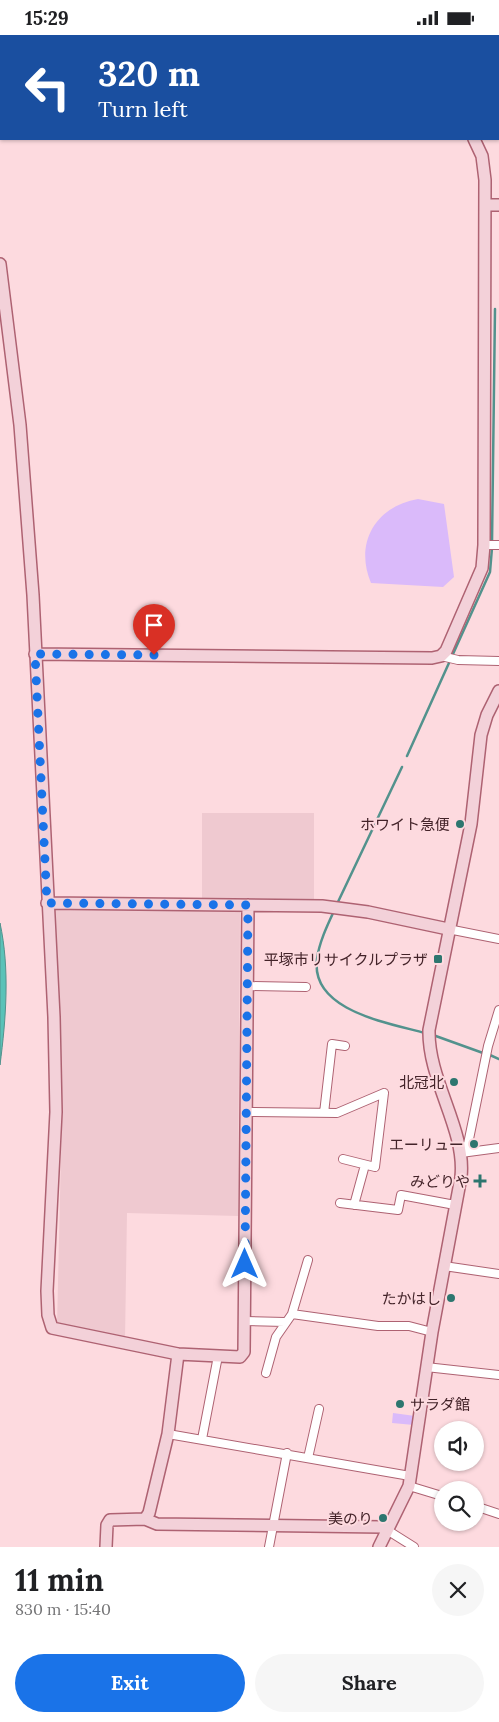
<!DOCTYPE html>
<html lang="en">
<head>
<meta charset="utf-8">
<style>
	:root { --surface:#fff; --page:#f6f6f6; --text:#202124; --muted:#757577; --accent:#1a73e8 }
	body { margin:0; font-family:Lora,"Noto Sans JP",serif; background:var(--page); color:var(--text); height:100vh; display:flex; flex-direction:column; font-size:19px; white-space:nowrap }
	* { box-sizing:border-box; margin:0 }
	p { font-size:16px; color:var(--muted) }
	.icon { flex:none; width:28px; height:28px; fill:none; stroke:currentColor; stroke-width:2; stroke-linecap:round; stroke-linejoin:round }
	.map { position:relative; height:1512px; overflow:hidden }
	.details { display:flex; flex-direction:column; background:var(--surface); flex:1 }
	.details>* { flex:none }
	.hud { position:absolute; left:0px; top:0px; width:500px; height:105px; box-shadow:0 1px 4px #0004; background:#1a4fa0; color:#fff; overflow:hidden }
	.tools { position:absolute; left:434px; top:1386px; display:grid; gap:10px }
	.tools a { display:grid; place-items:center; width:50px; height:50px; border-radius:50%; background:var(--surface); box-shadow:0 1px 4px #0004; font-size:25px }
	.pin { position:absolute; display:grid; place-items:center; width:42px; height:42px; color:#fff; margin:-51px -21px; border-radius:50% 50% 50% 0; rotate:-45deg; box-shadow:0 0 5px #0007 }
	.pin .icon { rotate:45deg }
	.me { position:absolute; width:55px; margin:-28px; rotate:0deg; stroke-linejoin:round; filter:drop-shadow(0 0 4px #0008) }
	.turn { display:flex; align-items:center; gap:18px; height:105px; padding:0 15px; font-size:22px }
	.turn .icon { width:65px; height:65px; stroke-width:2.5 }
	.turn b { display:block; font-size:35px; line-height:42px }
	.round { display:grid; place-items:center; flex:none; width:52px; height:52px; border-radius:26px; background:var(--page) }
	.head { display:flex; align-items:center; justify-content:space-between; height:85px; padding:0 15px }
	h1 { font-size:30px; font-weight:700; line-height:38px }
	.primary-button { display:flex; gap:10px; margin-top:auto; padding:10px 15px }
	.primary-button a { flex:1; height:58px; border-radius:30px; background:var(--accent); color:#fff; font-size:20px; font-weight:700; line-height:58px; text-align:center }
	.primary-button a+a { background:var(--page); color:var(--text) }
	.status { display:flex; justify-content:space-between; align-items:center; height:35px; padding:0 25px; background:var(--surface); direction:ltr }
	.status svg { height:14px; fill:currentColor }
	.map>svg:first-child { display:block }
	.built { fill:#efc9d0 }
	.green { fill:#dabafa }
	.water { fill:#5ac2b8; stroke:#53928d }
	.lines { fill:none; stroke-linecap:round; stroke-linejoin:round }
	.stream { stroke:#53928d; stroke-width:2.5 }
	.street-casing { stroke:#ae6272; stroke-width:10 }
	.secondary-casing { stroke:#ae6272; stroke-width:14 }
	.street { stroke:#fff; stroke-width:8 }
	.secondary { stroke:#f3d1d9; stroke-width:11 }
	.route { stroke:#1a73e8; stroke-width:9; stroke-dasharray:0 16.2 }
	.poi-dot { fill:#2d766f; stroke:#fddadf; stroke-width:2 }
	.labels { text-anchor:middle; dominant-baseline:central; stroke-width:4; stroke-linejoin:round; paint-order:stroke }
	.poi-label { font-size:15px; fill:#432329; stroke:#fddadf; text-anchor:end }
</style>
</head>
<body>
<div class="status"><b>15:29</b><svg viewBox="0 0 49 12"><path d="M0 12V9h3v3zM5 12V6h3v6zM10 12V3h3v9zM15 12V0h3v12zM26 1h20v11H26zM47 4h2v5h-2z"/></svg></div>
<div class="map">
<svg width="499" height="1512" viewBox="0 0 499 1512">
	<rect width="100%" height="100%" fill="#fddadf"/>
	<path class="built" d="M202 778H314V866L202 865Z
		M53 872 240 877 238 1181 127 1178 125 1305 57 1291 62 1076Z"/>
	<path class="green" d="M418 464 444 469 454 542 443 552 371 548C354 508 376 471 418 464Z
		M393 1378 415 1381 414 1390 392 1388Z"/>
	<path class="water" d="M0 888C10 934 6 984 0 1030Z"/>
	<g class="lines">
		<path class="stream" d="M492 508 495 274
			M407 721 490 537 492 513
			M337 869 402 732
			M334 876C327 891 319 908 317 924 310 976 389 988 425 998
			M433 1000 483 1018
			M490 1020 499 1024"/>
		<g class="street-casing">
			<path id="street" d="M414 0V1
				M454 0 460 1
				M484 510H499
				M441 621 458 625 499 626
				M448 894 499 904
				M247 951 306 952
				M245 1077 337 1078 384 1058
				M324 1078 332 1009 345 1011
				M461 1118 468 1109 488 1011 499 975
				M461 1118 499 1113
				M343 1124 375 1132 384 1058
				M340 1168 398 1175 401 1160 455 1170
				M354 1170 365 1130
				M444 1231 499 1239
				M292 1279 308 1225
				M245 1286 285 1287
				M426 1332 499 1340
				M266 1338 276 1302 292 1279 378 1291H409L432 1297
				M168 1399 410 1441
				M202 1404 218 1321
				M308 1423 319 1374
				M409 1451 442 1461
				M475 1471 499 1479
				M387 1495 414 1512
				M269 1512 287 1418"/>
		</g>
		<g class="secondary-casing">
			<path id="secondary" d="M338 0 340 1
				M434 0 435 1
				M485 170H499
				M0 229 20 390 33 560 54 982 56 1077 47 1256 48 1280 52 1293 178 1319 240 1322 244 1317 248 870
				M35 619 432 623 441 621 446 616 482 533 484 510 485 145 482 121 474 104
				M47 868 322 871 368 877 448 894
				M145 1484 157 1489 382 1492 387 1495
				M106 1512 107 1490 110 1485 145 1484 149 1478 168 1399 178 1319
				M379 1512 409 1451 432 1297 461 1142C466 1094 428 1046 429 995L471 789 481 700 487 680 499 656"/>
		</g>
		<use href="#street" class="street"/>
		<use href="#secondary" class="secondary"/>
	</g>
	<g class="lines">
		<path class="route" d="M154 620 35 619 47 868 248 870 245 1229"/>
	</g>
	<g class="poi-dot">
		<circle cx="460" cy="789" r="5"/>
		<rect x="433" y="919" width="10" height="10" rx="2.5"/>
		<circle cx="454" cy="1047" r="5"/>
		<circle cx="474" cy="1109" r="5"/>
		<path d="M477.5 1138.5h5v5h5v5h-5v5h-5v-5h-5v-5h5z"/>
		<circle cx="451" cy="1263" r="5"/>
		<circle cx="400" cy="1369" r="5"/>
		<circle cx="383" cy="1483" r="5"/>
	</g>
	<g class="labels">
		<g class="poi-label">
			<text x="450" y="789">ホワイト急便</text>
			<text x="428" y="924">平塚市リサイクルプラザ</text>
			<text x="444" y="1047">北冠北</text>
			<text x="464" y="1109">エーリュー</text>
			<text x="470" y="1146">みどりや</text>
			<text x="441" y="1263">たかはし</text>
			<text x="410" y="1369" text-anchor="start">サラダ館</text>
			<text x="373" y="1483">美のり</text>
		</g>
	</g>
</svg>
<div class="tools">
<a><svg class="icon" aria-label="sound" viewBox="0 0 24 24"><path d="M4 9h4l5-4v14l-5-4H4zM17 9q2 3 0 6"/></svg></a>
<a><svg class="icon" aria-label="search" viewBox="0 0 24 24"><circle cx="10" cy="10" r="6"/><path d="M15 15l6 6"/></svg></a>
</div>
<div class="pin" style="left:154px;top:620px;background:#d93025"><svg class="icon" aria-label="arrive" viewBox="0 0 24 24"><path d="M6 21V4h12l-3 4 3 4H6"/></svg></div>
<svg class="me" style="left:245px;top:1229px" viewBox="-20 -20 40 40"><path d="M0-17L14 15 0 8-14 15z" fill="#1a73e8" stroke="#fff" stroke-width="4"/></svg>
<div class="hud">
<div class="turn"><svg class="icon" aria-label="left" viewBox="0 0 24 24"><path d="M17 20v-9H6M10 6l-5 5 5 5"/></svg><div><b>320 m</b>Turn left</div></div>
</div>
</div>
<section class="details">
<div class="head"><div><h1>11 min</h1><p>830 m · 15:40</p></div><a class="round"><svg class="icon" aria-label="close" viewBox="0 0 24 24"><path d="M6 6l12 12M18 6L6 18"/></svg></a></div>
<div class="primary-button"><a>Exit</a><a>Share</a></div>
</section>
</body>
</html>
